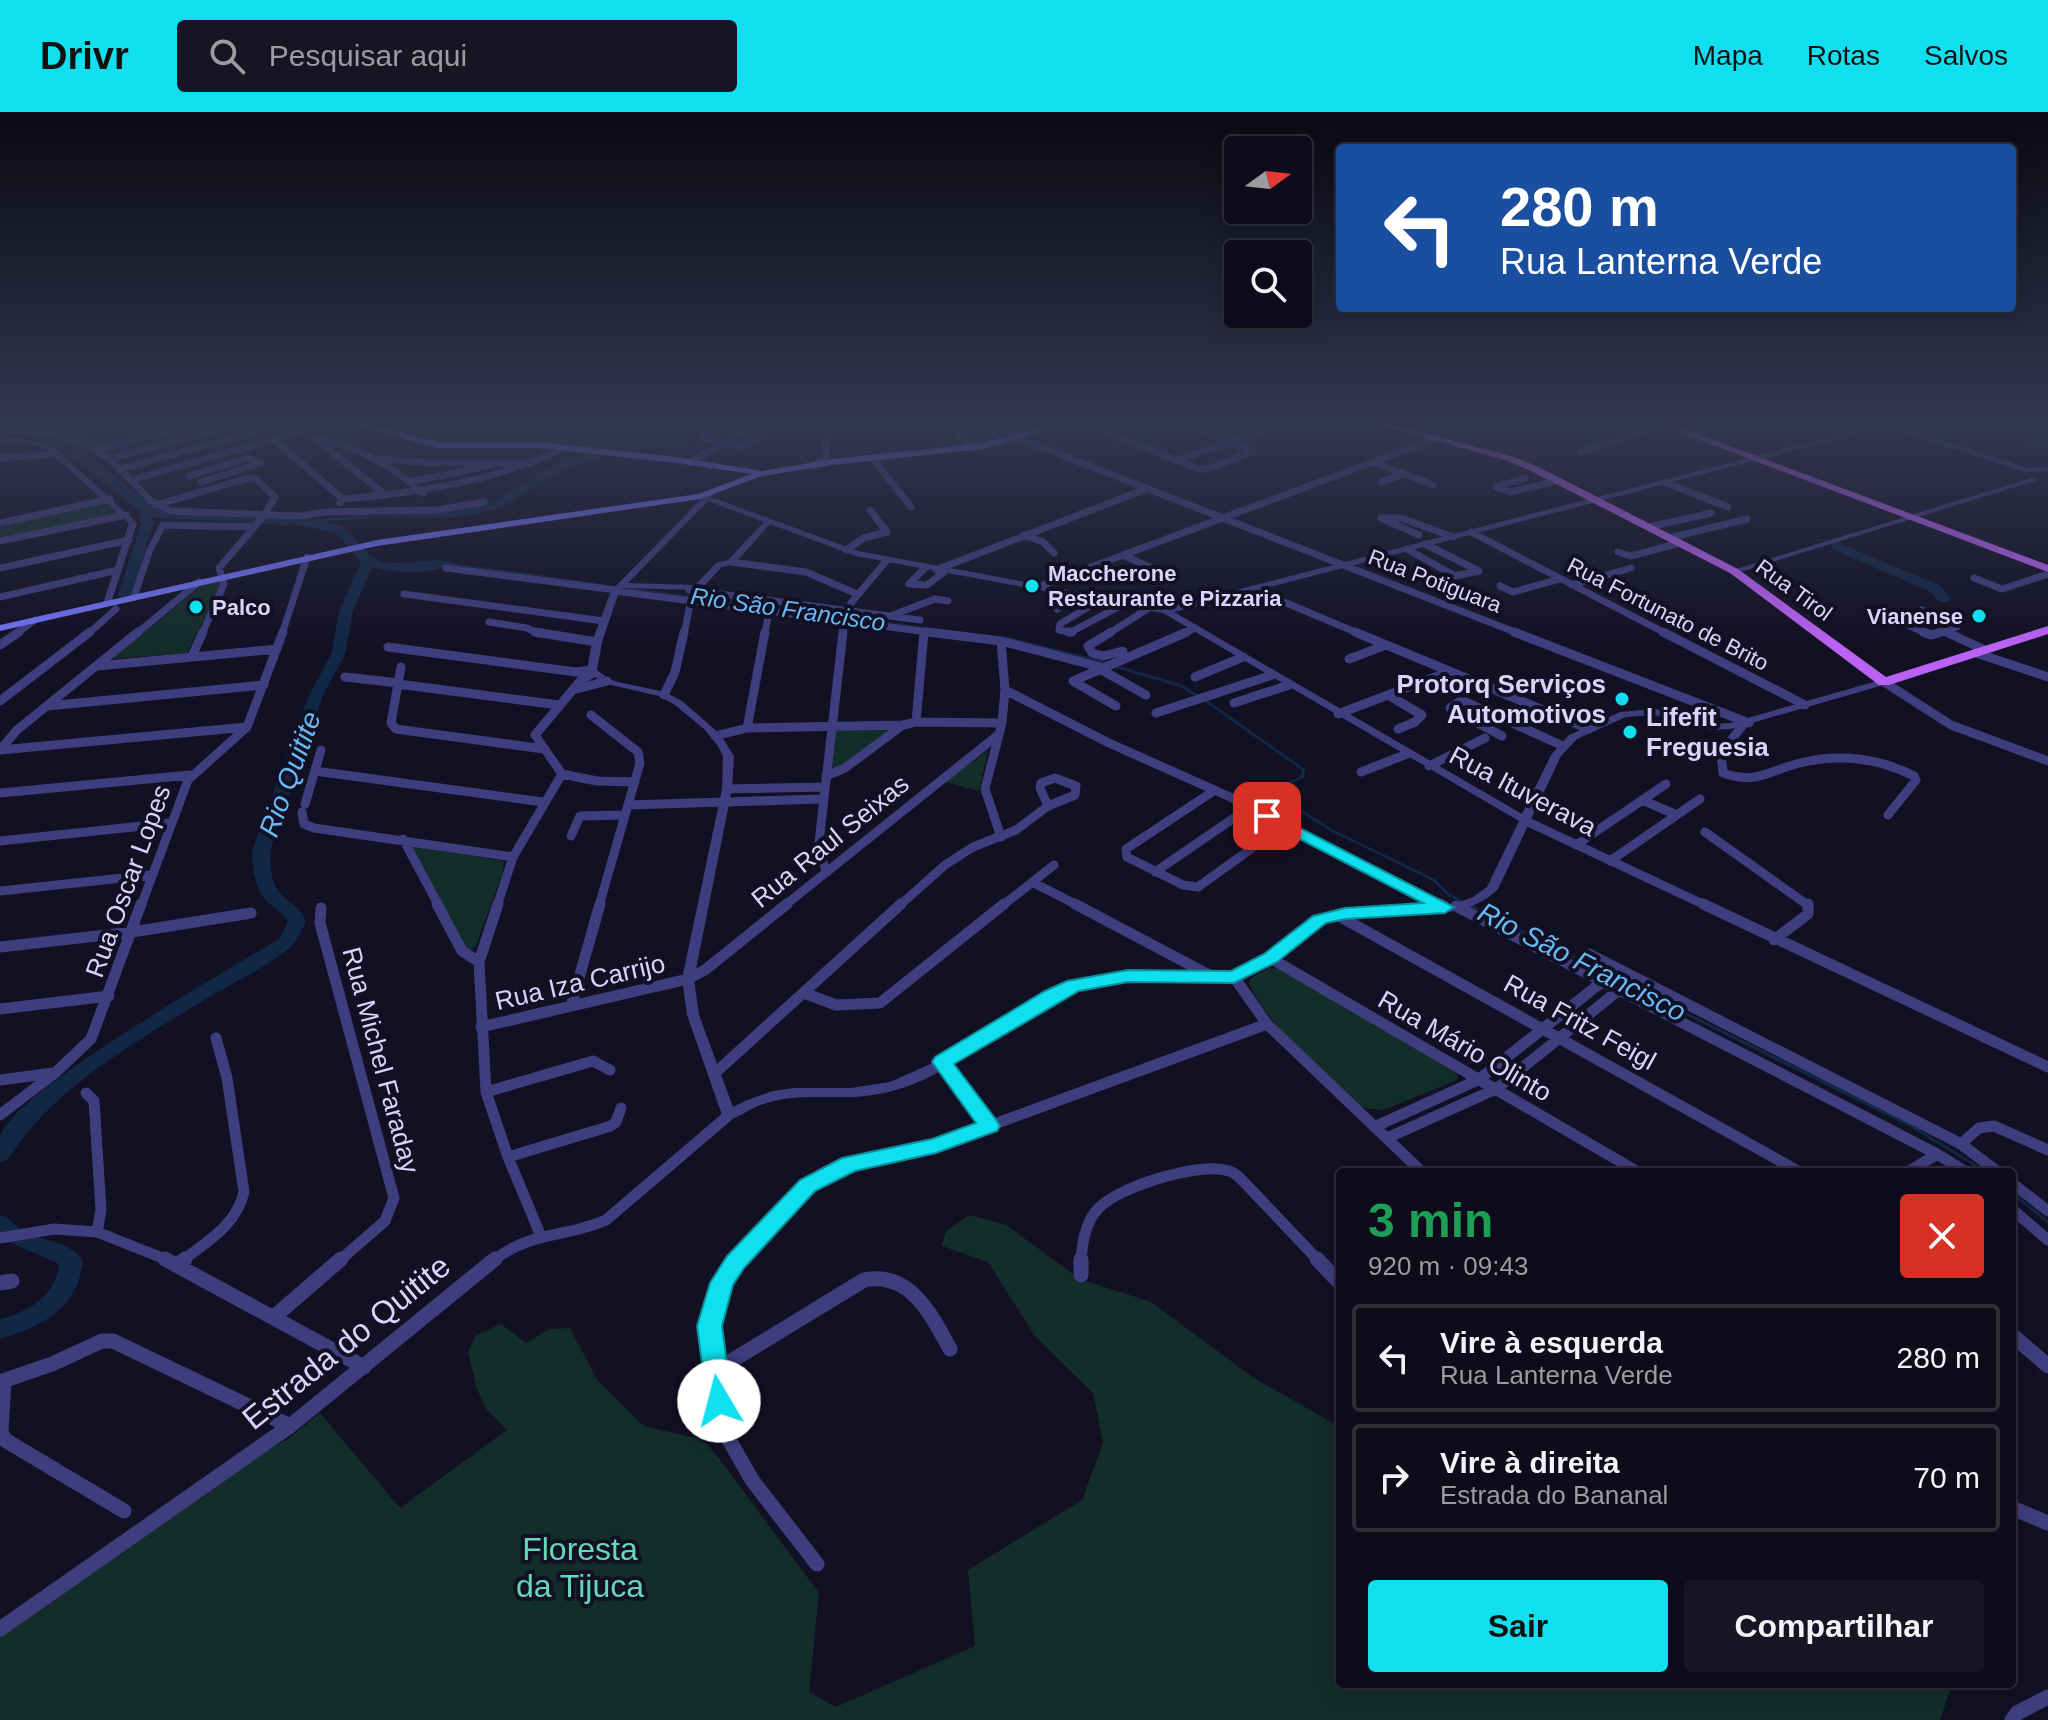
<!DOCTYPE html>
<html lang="pt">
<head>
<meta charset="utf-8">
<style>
	:root { --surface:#0e0c1a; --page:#171523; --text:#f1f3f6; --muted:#9b9ba2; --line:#2e2c39; --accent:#0fdfee }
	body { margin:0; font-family:Helvetica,sans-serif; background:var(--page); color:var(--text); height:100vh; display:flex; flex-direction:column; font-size:30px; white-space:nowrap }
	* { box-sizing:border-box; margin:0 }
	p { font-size:26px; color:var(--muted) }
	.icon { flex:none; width:44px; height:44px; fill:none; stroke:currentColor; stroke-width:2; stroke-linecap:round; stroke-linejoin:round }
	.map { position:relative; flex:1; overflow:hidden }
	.sheet { position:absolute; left:1336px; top:1056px; width:680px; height:520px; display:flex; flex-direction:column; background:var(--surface); border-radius:8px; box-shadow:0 4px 20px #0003,0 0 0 2px var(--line) }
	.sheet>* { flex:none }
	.banner { position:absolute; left:1336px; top:32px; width:680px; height:168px; border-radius:8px; box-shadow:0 4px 20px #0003,0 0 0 2px var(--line); background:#1a4fa0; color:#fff; overflow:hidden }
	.needle { width:52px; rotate:75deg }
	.fabs { position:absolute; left:1224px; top:24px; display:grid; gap:16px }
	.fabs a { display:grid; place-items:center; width:88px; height:88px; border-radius:8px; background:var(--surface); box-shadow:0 4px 20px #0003,0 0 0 2px var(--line); font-size:40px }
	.pin { position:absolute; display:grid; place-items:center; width:68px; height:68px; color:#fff; margin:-34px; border-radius:16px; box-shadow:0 4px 12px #0006 }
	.me { position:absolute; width:88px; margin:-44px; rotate:352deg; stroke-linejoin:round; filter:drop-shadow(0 0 6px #0008) }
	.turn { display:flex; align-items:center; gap:28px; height:168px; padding:0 32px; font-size:36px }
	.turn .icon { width:104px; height:104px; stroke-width:2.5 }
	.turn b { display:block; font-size:56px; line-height:68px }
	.round { display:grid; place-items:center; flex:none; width:84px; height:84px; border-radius:8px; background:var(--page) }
	.summary { display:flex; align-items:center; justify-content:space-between; height:136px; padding:0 32px }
	h1 { font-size:48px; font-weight:800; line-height:60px; color:#1e9e55 }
	.button { display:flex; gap:16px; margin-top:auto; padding:16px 32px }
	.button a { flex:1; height:92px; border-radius:8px; background:var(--accent); color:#111; font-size:32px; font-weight:800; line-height:92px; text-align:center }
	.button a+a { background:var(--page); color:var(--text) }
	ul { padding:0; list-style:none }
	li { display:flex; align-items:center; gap:24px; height:108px; margin:0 16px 12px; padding:0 16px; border:4px solid var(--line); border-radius:8px }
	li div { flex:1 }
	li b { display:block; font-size:30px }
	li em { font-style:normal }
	header { display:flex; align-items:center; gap:48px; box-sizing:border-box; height:112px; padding:0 40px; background:var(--accent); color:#111 }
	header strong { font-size:38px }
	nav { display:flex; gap:44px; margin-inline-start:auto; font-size:28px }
	.search { width:560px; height:72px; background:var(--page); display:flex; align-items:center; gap:20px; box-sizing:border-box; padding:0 28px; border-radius:8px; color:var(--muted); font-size:30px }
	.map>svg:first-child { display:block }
	.green { fill:#132d2b }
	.water { fill:#112746 }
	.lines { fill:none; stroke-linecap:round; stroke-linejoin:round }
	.stream-far1 { stroke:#112746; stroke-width:2 }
	.stream { stroke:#112746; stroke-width:3 }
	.river { fill:#112746; fill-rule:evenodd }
	.minor-far3 { stroke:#3e3e7f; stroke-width:7 }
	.minor-far2 { stroke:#3e3e7f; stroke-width:9 }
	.minor-far1 { stroke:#3e3e7f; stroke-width:11 }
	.minor { stroke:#3e3e7f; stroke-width:15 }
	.tertiary { fill:#3e3e7f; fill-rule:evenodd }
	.secondary { fill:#7272f6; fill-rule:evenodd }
	.primary { fill:#ba62f5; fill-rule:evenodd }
	.route { fill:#0fdfee; stroke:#0a919b; stroke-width:2 }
	.poi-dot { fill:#0fdfee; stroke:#121023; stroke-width:3 }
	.labels { text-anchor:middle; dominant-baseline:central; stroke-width:8; stroke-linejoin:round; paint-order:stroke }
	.far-poi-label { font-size:22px; font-weight:bold; fill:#d8d4fc; stroke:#121023; text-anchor:start }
	.far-street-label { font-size:22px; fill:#d8d4fc; stroke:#121023 }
	.far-water-label { font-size:24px; font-style:italic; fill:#69b9f6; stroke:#121023 }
	.poi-label { font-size:26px; font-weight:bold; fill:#d8d4fc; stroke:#121023; text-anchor:end }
	.street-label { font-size:26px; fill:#d8d4fc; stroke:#121023 }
	.water-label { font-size:28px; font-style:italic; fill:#69b9f6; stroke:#121023 }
	.near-street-label { font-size:32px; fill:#d8d4fc; stroke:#121023 }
	.near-park-label { font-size:32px; fill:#65d8b8; stroke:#121023 }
</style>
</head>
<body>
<header>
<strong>Drivr</strong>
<div class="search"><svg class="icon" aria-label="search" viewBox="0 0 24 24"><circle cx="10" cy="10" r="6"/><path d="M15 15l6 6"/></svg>Pesquisar aqui</div>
<nav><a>Mapa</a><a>Rotas</a><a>Salvos</a></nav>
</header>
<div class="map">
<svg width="2048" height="1608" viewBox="0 0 2048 1608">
	<rect width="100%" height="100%" fill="#121023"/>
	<path class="green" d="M359 310H719L687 323 650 332 599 338 527 330H429Z
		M119 313 141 324 99 335 78 325Z
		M107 390 119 402 0 428V412Z
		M219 468 223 470 187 541 111 547 205 471Z
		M834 618H886L887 620 843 656 835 657 831 654Z
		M988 638 979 679 945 670Z
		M418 735 504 749 503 760 476 833 471 839 464 837 412 736Z
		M1269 856 1279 857 1452 958 1458 964 1457 968 1383 998 1364 996C1331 974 1263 907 1249 871L1251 866Z
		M970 1103 1006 1113 1080 1167 1151 1190 1254 1266 1340 1315V1572H1952L1940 1608H0V1522L248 1350 289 1326 320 1301 400 1396 507 1318 487 1298 477 1277 468 1240 476 1223 501 1212 526 1231 549 1217 570 1216 598 1269 644 1314 696 1326 707 1332 720 1348 819 1481 809 1580 836 1595 975 1534 968 1458 1082 1388 1103 1331 1093 1281 1035 1224 988 1150 942 1134 946 1119Z"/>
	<path class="water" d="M0 319C23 321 53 318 73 329 81 334 84 340 93 346L157 398 301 408 362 403H413L285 413 147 405 56 332 17 322H0Z"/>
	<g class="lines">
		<path class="stream-far1" d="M446 451 602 473
			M625 476 927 516"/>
		<path class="stream" d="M1006 526 1107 551
			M1114 554 1182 574 1197 584
			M1206 589 1304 658 1302 665 1282 674 1278 684 1331 718 1434 768 1449 783 1913 1015 1986 1060
			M2012 1081 2048 1110"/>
		<path class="river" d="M713 310H729C686 339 629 335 581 350 551 360 529 383 500 395 467 409 425 405 390 407L384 403 390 399 478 394 494 389 554 353 572 346 616 334 668 327Z
			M1918 310H1946L2048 326V332Z
			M144 394 150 398 153 412 132 483 125 487 118 483 141 412 138 398Z
			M303 406C315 409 336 410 346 417 360 429 365 446 384 450 402 454 442 444 452 451 432 464 395 461 372 455L353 499 345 543 323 583 270 739C270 753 271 772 281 782 290 792 301 796 306 810 302 817 299 825 294 831 282 847 231 872 211 884 139 928 54 974 8 1047L0 1050C0 1042 0 1032 0 1025 13 979 230 857 279 827L288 810C283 799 271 795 264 786 254 774 253 753 252 739L309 583 331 543 339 499 361 450 336 421 299 413 297 410Z
			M1836 430 1941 474 1951 487 1949 490H1939L1931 480 1832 437V431Z
			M0 1103C11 1106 16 1115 26 1121 45 1130 71 1129 83 1149 78 1196 42 1215 0 1227V1207C28 1200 56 1184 59 1152L0 1126Z"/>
		<path class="minor-far3" d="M198 310H217
			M948 310 972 336
			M984 310 1002 331
			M1082 310 1198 357H1208L1254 339 1180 310
			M1490 310 1549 317 1585 310
			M119 311 147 325
			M727 314 764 323 741 334 703 326Z
			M0 317 51 321 82 331 111 348 151 389 171 399 300 404 325 400 437 398 484 390
			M68 324 121 310
			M315 326C358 334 390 353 423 381
			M315 326 385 383
			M1018 326 1520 522
			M274 328 343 387 340 391
			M97 338 202 311
			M1581 340 1662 312
			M0 346 58 342
			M109 347 245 310
			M382 347 432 351H531
			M1176 348 1280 314 1276 310
			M875 349 911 395
			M690 350 759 310
			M1373 350 1433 373
			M814 354 826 346V326L832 310
			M121 357 290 310
			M189 364 249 346 261 351 201 370
			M1525 366 1496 375 1510 380 1557 369
			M131 368 336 310
			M411 370 491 353
			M1381 370 1405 362
			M1664 370 1728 395
			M343 387C421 380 493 370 564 336
			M156 393 249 366 256 367 275 385 263 405 219 456 224 472 202 522
			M0 411 110 387
			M1649 415 1711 401
			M1471 420 1667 522
			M1024 423 1043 430 1054 441
			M1419 423 1381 406H1401L1453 425
			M1669 426 1747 407
			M0 429 126 403
			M1407 437 1455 464 1479 459 1425 432
			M846 438 864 426 887 420 870 398
			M1618 440 1631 444 1680 431
			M1123 443 1165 462
			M731 450 806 460 857 482
			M0 456 129 428
			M446 456 616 478
			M925 456 909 472 927 473 944 460
			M936 458 1146 377
			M1974 466 2002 477 2048 462
			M1572 473 1631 456
			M1500 474 1513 480 1560 467
			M1032 477 1435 327
			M1253 477 1360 522
			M689 478 920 508
			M615 479 943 522
			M404 482 604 509
			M0 485 118 458
			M134 485 149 440 163 413 254 415
			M1100 488 1060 512 1059 518 1071 520 1124 492
			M1057 497 1076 484
			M1922 498 1957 515 1936 522
			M890 504 935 487 948 489
			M489 510 527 516 539 522
			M1901 510 1928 522
			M1946 520 1949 522
			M16 522 35 508
			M88 522 116 497
			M136 522 199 470
			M282 522 307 445
			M684 522 691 488
			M765 522 769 498
			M842 522 851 491 887 448
			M1108 522 1149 496
			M1182 522 1195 516"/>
		<path class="minor-far2" d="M535 520 597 530
			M928 520 1001 529 1100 555
			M1068 520H1072
			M1111 520 1088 534 1092 541 1103 544 1123 539
			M1355 520 1589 617
			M1514 520 1749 611
			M1663 520 1805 593
			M1923 520 1931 523 1942 520
			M1946 520 1985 538
			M1001 529 1005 578 1002 611 985 677 1001 725
			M0 533 19 520
			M388 535 576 560 592 558
			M1976 541 2048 565
			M192 544 203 520
			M1349 547 1386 533
			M97 554 277 537
			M401 555 391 611 396 617 544 637
			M1100 557 1146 583
			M345 565 399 571
			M1195 565 1243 545
			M1884 570 1951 613 2048 649
			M398 572 559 593
			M577 577 607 569
			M1005 578 1109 631 1230 685 1444 794
			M664 583 675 560 684 520
			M1388 583 1422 603 1415 610 1398 617
			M0 589 90 520
			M1234 591 1289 573
			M47 594 264 573
			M1116 594 1073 569 1187 520
			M1156 601 1272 563
			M1338 602 1448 560
			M591 603 638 640 640 651 599 794
			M916 610 924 520
			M1743 613 1721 641 1723 661C1757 673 1768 659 1800 651 1838 641 1879 646 1914 664L1916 668 1888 703
			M747 616 765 520
			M715 624 747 616 903 613 916 610 1002 611
			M1502 624 1450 596 1459 590H1466L1563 634
			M0 638 17 618 138 520
			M0 638 247 615
			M1429 654 1485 626
			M315 659 543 690
			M1361 660 1407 642
			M562 662 597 669 635 670
			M826 664 845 656 903 613
			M1055 666 1076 674 1075 683 1048 694 1040 676 1041 671Z
			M727 677 825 675
			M1215 678 1126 737 1127 745 1183 773 1198 775 1284 713
			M0 681 190 663
			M1642 688 1677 703
			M305 692 321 638
			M628 693 823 687
			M302 700 304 712 314 716 513 745
			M1526 709 1707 794
			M1705 720 1809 794
			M571 724 580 704 625 703
			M403 727 439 794
			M0 729 171 711
			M1576 733 1666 672
			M1610 749 1700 687
			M827 760 818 739 843 520
			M1155 760 1250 695
			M1034 771 1079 794
			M0 779 151 763
			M141 794 188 668 247 615 283 520
			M497 794 513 745 562 662 535 623 581 568 593 561
			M784 794 998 623
			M899 794 945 753 973 735 1016 718 1048 694
			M1002 794 1054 753"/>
		<path class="minor-far1" d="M437 792 462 839 479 850
			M498 792 479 850 486 980 508 1045 540 1122
			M1075 792 1215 866
			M1440 792 1445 795
			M1703 792 2048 955
			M1456 794 1937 1042 1966 1060
			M321 796 320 811 394 1086 385 1109 339 1149
			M1337 803 1800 1060
			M1774 828 1808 802V792
			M0 835 132 820 251 801
			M1589 842 1961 1032 1998 1060
			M1270 846 1638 1060
			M1234 865 1267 912 1422 1060
			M804 881 836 893 880 891 1004 792
			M571 894 600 792
			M0 897 109 884
			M481 915 688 867 705 858 787 792
			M942 950 990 1014
			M714 962 901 792
			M0 968 53 961
			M486 980 593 949 610 958
			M86 981 94 989 101 1098 97 1120 170 1149
			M0 1003 55 961 91 927 141 792
			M1374 1015 1478 968 1602 870
			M1387 1026 1496 977 1619 878
			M1961 1032 1979 1016 1994 1014 2048 1038
			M508 1045 611 1014 616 1010 621 996
			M1908 1060 1937 1042
			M2012 1071 2048 1099
			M2012 1097 2048 1128
			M0 1126 54 1117 97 1120
			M182 1149C207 1129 236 1114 244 1080L227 966 216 926
			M493 1149C529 1119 566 1126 606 1108L729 1003
			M736 1149 807 1074 823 1065 855 1052 940 1032 1267 912
			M1081 1149C1082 1132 1085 1110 1098 1097 1117 1075 1197 1051 1225 1058 1232 1059 1237 1063 1241 1067L1319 1149"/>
		<path class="minor" d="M165 1147 364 1255
			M738 1147 722 1171 710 1214 724 1319 752 1368 817 1452
			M1081 1147V1163
			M1317 1147 1340 1171
			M178 1152 185 1147
			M0 1171 12 1169
			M275 1204 341 1147
			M2012 1223 2048 1254
			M715 1259 864 1168C910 1159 931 1202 950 1237
			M4 1269 1 1320 5 1328 124 1399
			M0 1270 52 1252 102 1229H113L290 1314
			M2012 1396 2048 1411
			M0 1517 290 1314 495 1147
			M2012 1608 2017 1601 2048 1585"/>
		<path class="tertiary" d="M1876 310H1884L2028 356 2048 355V359L2025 360 1884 315 1174 500 1522 702 1551 643 1569 623 1620 600 1655 597 1711 612 1730 611 1884 567 1889 570 1887 572 1731 617 1711 618 1655 603 1626 605 1577 627 1561 644 1498 777C1455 820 1380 791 1328 809 1295 820 1276 854 1243 866 1227 871 1212 870 1195 869 1161 867 1125 865 1092 873 1028 888 981 941 923 968 901 978 877 984 852 985 832 986 812 984 792 986 780 987 767 990 756 995 747 999 739 1005 729 1008L724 1006 722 1003 687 903 682 867 722 677 723 644 718 634 704 617 675 593 659 584 602 571 587 558 592 530 611 479 701 387 697 384 698 382 705 383 709 378H715L716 380 711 385 858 439 1166 496 1877 313ZM708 389 764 410 728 448 716 451 695 473 628 471ZM770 412 856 444 1163 501 1519 709 1487 775 1473 785 1457 791 1437 794 1345 798 1323 802 1299 815 1256 849 1231 861 1133 860 1103 863 1084 867 1046 881 1023 893 935 950 890 970 851 976H793L773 979 747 988 733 995 699 903 694 867 732 677 734 644 720 622 682 589 665 580 618 570 609 567 597 558 602 530 619 480 623 476 700 478 722 455 734 452Z
			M0 325 33 328 53 334 137 411 110 494H104L103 492 129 411 47 338 32 332 0 329Z
			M2031 366 2038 368 1737 461 1730 459Z"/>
		<path class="secondary" d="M343 310H358L437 330H540L676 345 762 359 832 347 982 331 1060 310H1075L982 337 832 353 762 364 700 387 377 434 0 519V513L377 428 698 382 752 362 676 351 540 336H437Z"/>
		<path class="primary" d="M1368 310H1384L1511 344 1537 354 1738 457 1886 565 2048 514V522L1889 573H1879L1730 461 1529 358 1505 348Z
			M1652 310H1666L2048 453V460Z"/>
	</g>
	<linearGradient id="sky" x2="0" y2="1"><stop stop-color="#0a0913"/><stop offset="0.58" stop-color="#333750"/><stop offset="1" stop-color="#333750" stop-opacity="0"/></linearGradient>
	<rect width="2048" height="535" fill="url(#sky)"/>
	<path class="route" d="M1267 699 1454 795 1445 801 1345 807 1326 811 1277 850 1234 871 1128 870 1079 879 954 952 997 1009 1000 1014 997 1019 936 1041 855 1059 815 1079 744 1156 733 1173 722 1214 732 1289 728 1297 719 1300 710 1297 707 1289 697 1214 710 1171 727 1144 800 1068 842 1046 932 1027 976 1011 932 950 935 945 1045 879 1067 869 1128 858 1231 859 1264 842 1313 804 1345 796 1423 791 1261 707 1259 704 1261 700Z"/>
	<g class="poi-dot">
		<circle cx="1032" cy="474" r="8"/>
		<circle cx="196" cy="495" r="8"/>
		<circle cx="1979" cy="504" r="8"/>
		<circle cx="1622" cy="587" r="8"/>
		<circle cx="1630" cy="620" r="8"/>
	</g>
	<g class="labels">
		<g class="far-poi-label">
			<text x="1048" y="461">Maccherone<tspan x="1048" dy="25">Restaurante e Pizzaria</tspan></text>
			<text x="212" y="495">Palco</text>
			<text x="1963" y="504" text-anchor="end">Vianense</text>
		</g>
		<g class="far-street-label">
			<text transform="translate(1435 469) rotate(21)">Rua Potiguara</text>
			<text transform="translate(1794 478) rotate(36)">Rua Tirol</text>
			<text transform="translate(1668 502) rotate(27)">Rua Fortunato de Brito</text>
		</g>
		<g class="far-water-label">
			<text transform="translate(788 497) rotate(8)">Rio São Francisco</text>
		</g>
		<g class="poi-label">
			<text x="1606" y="572">Protorq Serviços<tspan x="1606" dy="30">Automotivos</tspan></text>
			<text x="1646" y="605" text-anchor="start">Lifefit<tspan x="1646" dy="30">Freguesia</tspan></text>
		</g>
		<g class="street-label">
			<text transform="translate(1523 679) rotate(28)">Rua Ituverava</text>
			<text transform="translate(830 729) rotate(-39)">Rua Raul Seixas</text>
			<text transform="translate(128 769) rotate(-70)">Rua Oscar Lopes</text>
			<text transform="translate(580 870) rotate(-13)">Rua Iza Carrijo</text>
			<text transform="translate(1580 910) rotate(29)">Rua Fritz Feigl</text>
			<text transform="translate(1465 934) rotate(30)">Rua Mário Olinto</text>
			<text transform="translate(381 948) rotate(75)">Rua Michel Faraday</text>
		</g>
		<g class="water-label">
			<text transform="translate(290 662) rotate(-70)">Rio Quitite</text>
			<text transform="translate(1582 850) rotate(27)">Rio São Francisco</text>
		</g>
		<g class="near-street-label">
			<text transform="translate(346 1230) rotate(-39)">Estrada do Quitite</text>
		</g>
		<g class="near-park-label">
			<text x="580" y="1437">Floresta<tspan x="580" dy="37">da Tijuca</tspan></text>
		</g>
	</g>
</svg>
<div class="fabs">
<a><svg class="needle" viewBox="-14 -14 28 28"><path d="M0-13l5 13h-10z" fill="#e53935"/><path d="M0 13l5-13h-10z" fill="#9b9ba2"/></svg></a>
<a><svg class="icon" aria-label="search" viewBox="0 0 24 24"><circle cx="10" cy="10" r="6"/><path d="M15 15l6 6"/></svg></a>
</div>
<div class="pin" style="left:1267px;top:704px;background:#d93025"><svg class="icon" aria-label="arrive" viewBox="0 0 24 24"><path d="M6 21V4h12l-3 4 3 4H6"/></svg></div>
<svg class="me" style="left:719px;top:1289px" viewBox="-20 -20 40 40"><circle r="19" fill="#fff"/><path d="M0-13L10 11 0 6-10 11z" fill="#0fdfee"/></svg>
<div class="banner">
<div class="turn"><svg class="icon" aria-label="left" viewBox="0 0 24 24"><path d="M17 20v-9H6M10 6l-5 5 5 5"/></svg><div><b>280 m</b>Rua Lanterna Verde</div></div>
</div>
<section class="sheet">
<div class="summary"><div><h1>3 min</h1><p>920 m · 09:43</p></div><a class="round" style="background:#d93025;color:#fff"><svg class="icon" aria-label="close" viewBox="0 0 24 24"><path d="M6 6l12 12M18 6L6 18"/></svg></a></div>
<ul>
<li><svg class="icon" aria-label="left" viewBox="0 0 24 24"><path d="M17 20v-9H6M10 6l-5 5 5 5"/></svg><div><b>Vire à esquerda</b><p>Rua Lanterna Verde</p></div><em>280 m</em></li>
<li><svg class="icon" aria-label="right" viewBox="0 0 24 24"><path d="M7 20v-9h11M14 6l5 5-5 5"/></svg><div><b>Vire à direita</b><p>Estrada do Bananal</p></div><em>70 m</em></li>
</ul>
<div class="button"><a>Sair</a><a>Compartilhar</a></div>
</section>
</div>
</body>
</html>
